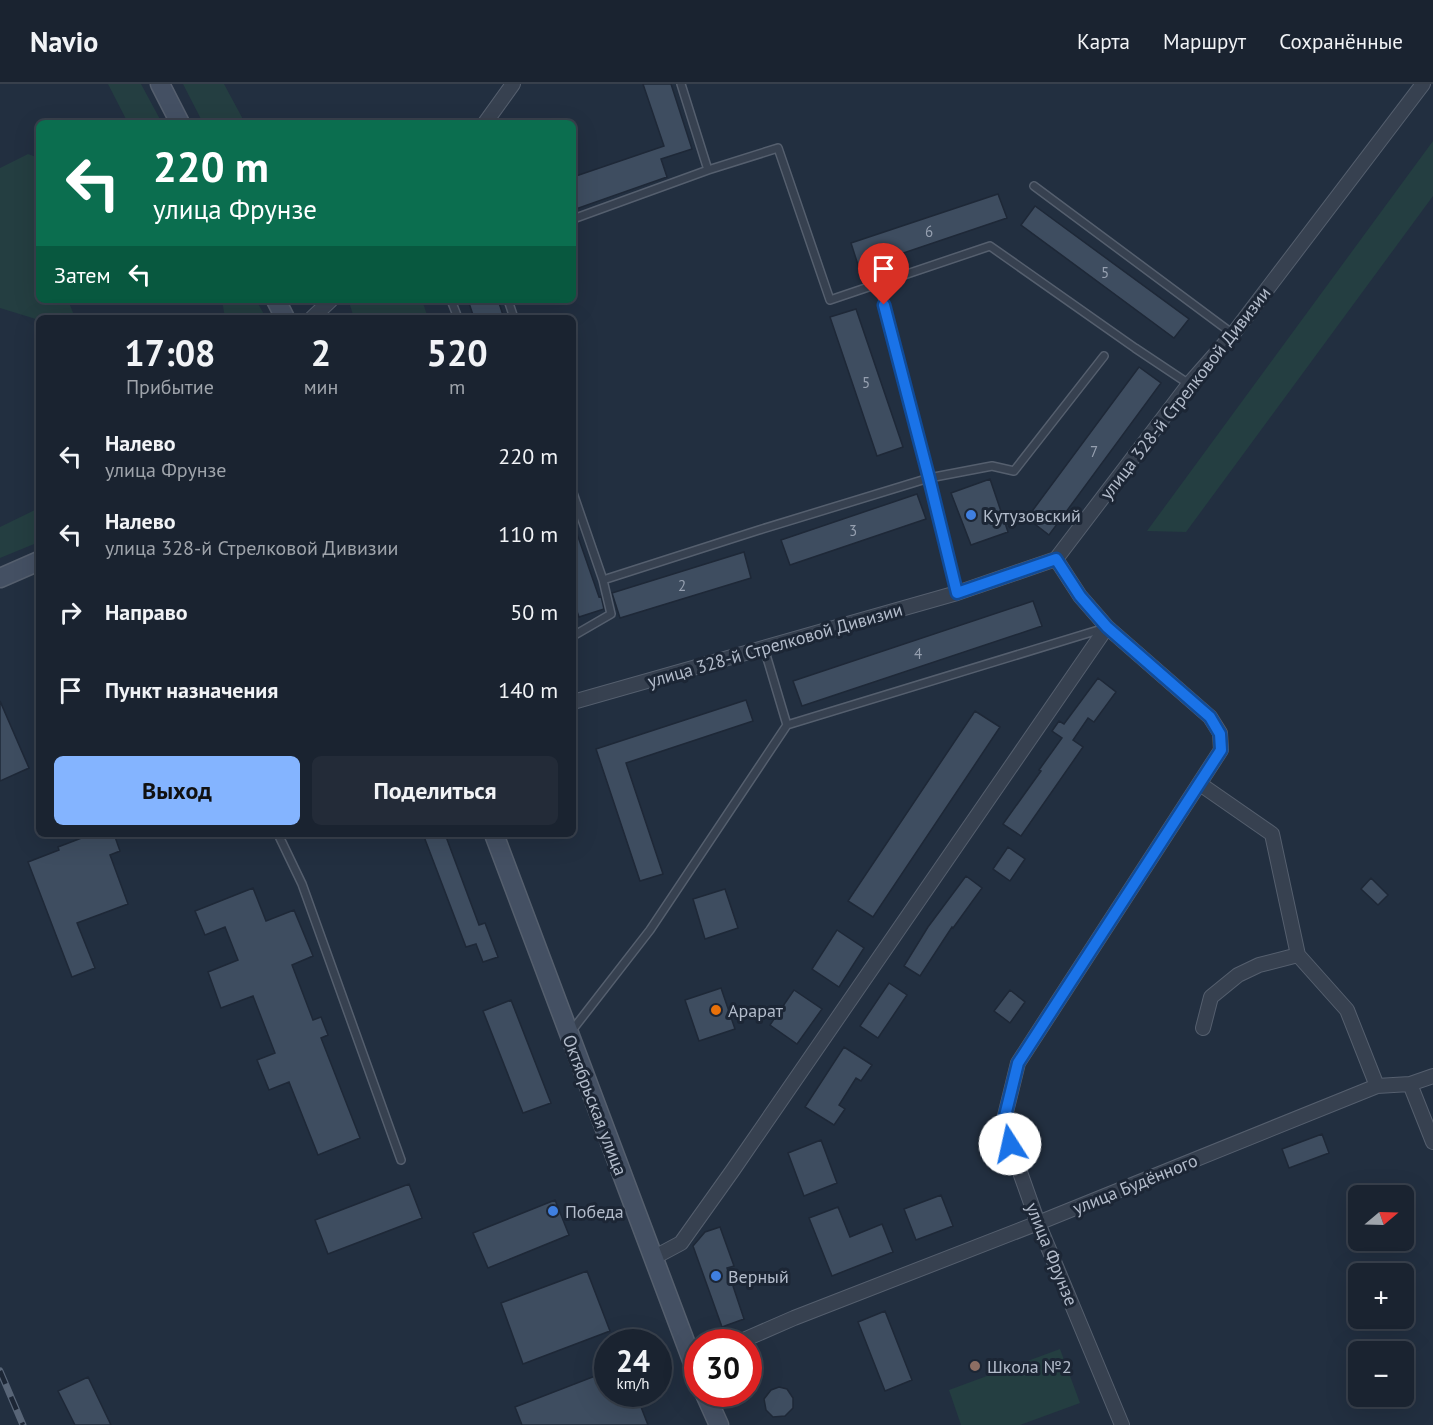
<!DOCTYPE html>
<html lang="ru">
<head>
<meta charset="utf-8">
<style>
	:root { --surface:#1a2330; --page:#232b38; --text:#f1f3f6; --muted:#9fa4ab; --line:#38404c; --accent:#84b4ff }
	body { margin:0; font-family:"PT Sans",sans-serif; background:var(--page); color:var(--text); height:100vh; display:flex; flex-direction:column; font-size:22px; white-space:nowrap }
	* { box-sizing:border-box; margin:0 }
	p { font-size:20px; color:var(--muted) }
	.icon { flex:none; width:33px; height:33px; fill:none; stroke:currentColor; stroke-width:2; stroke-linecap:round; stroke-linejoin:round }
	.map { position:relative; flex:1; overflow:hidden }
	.details { position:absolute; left:36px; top:231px; width:540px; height:522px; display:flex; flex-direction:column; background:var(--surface); border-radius:9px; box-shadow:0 6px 24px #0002,0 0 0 2px var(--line) }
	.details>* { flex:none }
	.hud { position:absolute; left:36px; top:36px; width:540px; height:183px; border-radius:9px; box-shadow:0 6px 24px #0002,0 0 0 2px var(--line); background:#0b6e4f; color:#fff; overflow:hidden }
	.needle { width:39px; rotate:71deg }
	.controls { position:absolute; left:1348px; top:1101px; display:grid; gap:12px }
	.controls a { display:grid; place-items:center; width:66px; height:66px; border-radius:9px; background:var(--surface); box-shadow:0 6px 24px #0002,0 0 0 2px var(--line); font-size:30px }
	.speed { position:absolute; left:594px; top:1245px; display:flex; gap:12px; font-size:30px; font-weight:700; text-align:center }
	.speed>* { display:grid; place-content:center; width:78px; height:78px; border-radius:50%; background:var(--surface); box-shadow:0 6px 24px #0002,0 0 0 2px var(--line); line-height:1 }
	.speed small { font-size:15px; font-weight:400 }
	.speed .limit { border:9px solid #d22; background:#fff; color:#111 }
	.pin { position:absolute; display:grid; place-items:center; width:51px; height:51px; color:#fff; margin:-62px -26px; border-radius:50% 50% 50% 0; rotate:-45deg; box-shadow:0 0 6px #0007 }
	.pin .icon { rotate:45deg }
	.me { position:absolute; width:66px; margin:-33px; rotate:350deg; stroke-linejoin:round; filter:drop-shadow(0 0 4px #0008) }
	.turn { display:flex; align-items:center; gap:21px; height:126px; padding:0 18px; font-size:27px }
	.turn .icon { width:78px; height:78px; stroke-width:2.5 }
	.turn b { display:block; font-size:42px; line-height:51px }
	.then { display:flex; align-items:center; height:57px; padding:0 18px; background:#0003; gap:12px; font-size:22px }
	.eta { display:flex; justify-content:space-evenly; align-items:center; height:102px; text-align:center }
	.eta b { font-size:36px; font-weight:800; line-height:42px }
	.button { display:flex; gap:12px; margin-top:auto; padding:12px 18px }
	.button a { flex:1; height:69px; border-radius:9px; background:var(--accent); color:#111; font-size:24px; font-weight:800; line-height:69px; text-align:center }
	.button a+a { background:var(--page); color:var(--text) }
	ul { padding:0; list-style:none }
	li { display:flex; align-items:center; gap:18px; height:78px; padding:0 18px }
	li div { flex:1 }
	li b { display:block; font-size:22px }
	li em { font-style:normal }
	header { display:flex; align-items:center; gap:36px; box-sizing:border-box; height:84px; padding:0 30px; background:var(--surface); border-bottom:2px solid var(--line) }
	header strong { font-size:28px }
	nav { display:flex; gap:33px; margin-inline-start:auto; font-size:21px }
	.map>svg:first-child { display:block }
	.green { fill:#243e41 }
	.building { fill:#3e4d60; stroke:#1e2837; stroke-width:1.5 }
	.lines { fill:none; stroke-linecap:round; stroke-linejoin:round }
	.lane-casing { stroke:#555f6e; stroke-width:10 }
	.street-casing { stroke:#555f6e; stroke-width:16 }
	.secondary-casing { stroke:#555f6e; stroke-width:21 }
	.lane { stroke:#374150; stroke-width:7 }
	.street { stroke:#374150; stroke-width:14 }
	.secondary { stroke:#445063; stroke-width:18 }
	.rail-casing { stroke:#586577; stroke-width:7 }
	.rail { stroke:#1c2635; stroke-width:4.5; stroke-dasharray:14; stroke-linecap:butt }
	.route-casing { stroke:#114b97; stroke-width:15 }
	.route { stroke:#1a73e8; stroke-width:10 }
	.shop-dot { fill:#3f7fe0; stroke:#1c2635; stroke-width:2 }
	.food-dot { fill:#e8710a; stroke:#1c2635; stroke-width:2 }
	.education-dot { fill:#8d6e63; stroke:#1c2635; stroke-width:2 }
	.labels { text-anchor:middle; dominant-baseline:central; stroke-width:6; stroke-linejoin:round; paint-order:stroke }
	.number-label { font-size:15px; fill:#96a0b0 }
	.street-label { font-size:18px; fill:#b3bccb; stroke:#1c2635 }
	.poi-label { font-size:18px; fill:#b3bccb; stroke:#1c2635; text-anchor:start }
</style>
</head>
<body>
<header>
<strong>Navio</strong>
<nav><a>Карта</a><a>Маршрут</a><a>Сохранённые</a></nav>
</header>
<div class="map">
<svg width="1433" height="1341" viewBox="0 0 1433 1341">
	<rect width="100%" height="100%" fill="#222f40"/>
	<path class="green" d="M108 0H141L162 39H128Z
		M183 0H224L245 39H203Z
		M1433 57V112L1186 448 1147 447Z
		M28 70 39 74V216H68L75 234H39V236L0 224V84Z
		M222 216H256L266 234H225Z
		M353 216H422L428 234H354L349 218Z
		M39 424V458L0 474V443Z
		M1060 1265 1080 1319 1020 1341H961L949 1306Z"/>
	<path class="building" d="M643 0H671L692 65 661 75 667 93 573 126V93L664 62Z
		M998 110 1007 134 859 184 851 159Z
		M1035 122 1189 235 1174 254 1021 141Z
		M468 216H498L504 234H474Z
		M856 225 903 363 877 372 830 233Z
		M1139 283 1161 299 1049 451 1027 434Z
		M990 395 1008 448 971 461 951 409Z
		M917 410 926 435 790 481 781 456Z
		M573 444H575L599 513 601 512 604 525 579 533 573 516Z
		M744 468 751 494 620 534 612 509Z
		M1033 517 1042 542 802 622 793 597Z
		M1098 594 1116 608 1094 638 1088 634 1073 656 1083 663 1021 752 1003 740 1041 687 1039 686 1062 654 1052 647 1059 637 1064 640Z
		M746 616 753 637 626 679 663 790 640 797 596 665Z
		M0 617 29 684 0 697Z
		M975 627 1000 643 873 833 848 817Z
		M92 750H114L120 767 110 771 128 820 77 839 95 884 72 893 28 778 59 766 58 763Z
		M423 750H445L479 841 485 839 498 873 483 878 476 860 466 863Z
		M1008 763 1025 775 1010 797 993 785Z
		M966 792 982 804 953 844 952 843 920 892 904 882 928 843Z
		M1371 794 1388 811 1378 821 1361 805Z
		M253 804 266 837 294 826 313 872 292 881 313 936 321 933 328 951 321 954 360 1054 318 1071 289 998 269 1006 257 976 275 969 253 912 221 924 208 888 238 876 225 843 205 851 195 827Z
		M725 805 738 844 705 855 693 815Z
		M837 846 864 864 839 903 812 885Z
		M889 899 907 911 878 954 860 942Z
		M721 904 735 945 699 957 685 916Z
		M794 906 822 925 797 960 770 941Z
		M1010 906 1025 918 1010 939 994 927Z
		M511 916 551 1019 523 1029 483 927Z
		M844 963 872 981 861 997 856 994 839 1021 845 1025 834 1041 805 1023Z
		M1322 1050 1329 1069 1289 1084 1282 1065Z
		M821 1056 837 1099 804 1112 788 1069Z
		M409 1100 422 1134 328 1170 315 1136Z
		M941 1111 953 1142 916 1156 904 1125Z
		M555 1116 569 1151 488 1184 473 1149Z
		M838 1123 850 1153 882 1140 893 1168 832 1192 809 1134Z
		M720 1143 734 1182 727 1184 744 1235 722 1243 693 1162 705 1148Z
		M587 1187 610 1247 523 1280 501 1219Z
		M885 1227 912 1296 885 1307 858 1238Z
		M608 1287V1310H636L648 1341H522L515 1323Z
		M88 1293 111 1341H75L58 1307Z
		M779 1303 787 1305 793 1314V1324L785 1332 773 1333 766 1326 764 1315 771 1306Z"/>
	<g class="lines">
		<g class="lane-casing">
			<path id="lane" d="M681 0 708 86
				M1034 102 1233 250
				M573 135 708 86 778 64 830 216 990 162 1135 264 1189 300
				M879 200 929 394 957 509
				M451 216 458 234
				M508 216 514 234
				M573 409 603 496 611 530 573 552
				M603 496 759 446 929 394 992 382 1014 387 1104 272
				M764 564 787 641
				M278 750 302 800 401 1076
				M570 949 650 846 787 641 1105 544"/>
		</g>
		<g class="street-casing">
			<path id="street" d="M485 39 513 0
				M312 234 331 216
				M1056 475 1080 512 1107 543 1210 633 1220 649 1221 666 1018 979 1003 1040 1038 1139 1122 1341
				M573 618 957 509 1056 475 1189 300 1233 250 1423 0
				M1200 700 1272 750 1298 871 1347 926 1377 1002
				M1203 944 1211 913 1238 891 1259 881 1298 871
				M1410 1000 1433 1058
				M653 1174 681 1159 733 1086 1107 543
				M739 1258 794 1234 1038 1139 1377 1002 1410 1000 1433 992"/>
		</g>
		<g class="secondary-casing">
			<path id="secondary" d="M160 0 180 39
				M276 216 285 234
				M0 494 39 477
				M494 750 698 1292
				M705 1310 719 1341"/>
		</g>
		<use href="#lane" class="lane"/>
		<use href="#street" class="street"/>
		<use href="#secondary" class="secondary"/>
		<g class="rail-casing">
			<path id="rail" d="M0 1287 23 1341"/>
		</g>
		<use href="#rail" class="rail"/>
	</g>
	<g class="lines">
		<g class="route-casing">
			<path id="route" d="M884 221 929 394 957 509 1056 475 1080 512 1107 543 1210 633 1220 650 1221 666 1018 979 1003 1040 1010 1060"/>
		</g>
		<use href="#route" class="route"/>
	</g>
	<g class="shop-dot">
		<circle cx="971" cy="431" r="6"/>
		<circle cx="553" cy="1127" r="6"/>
		<circle cx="716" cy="1192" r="6"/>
	</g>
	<circle class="food-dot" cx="716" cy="926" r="6"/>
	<circle class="education-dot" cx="975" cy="1282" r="6"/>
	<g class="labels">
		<g class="number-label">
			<text x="929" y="147">6</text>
			<text x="1105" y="188">5</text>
			<text x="866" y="298">5</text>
			<text x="1094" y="367">7</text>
			<text x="853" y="446">3</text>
			<text x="682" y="501">2</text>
			<text x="918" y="569">4</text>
		</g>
		<g class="street-label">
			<text transform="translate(1185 309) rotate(-52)">улица 328-й Стрелковой Дивизии</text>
			<text transform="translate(775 561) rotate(-16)">улица 328-й Стрелковой Дивизии</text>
			<text transform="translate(595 1021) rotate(69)">Октябрьская улица</text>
			<text transform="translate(1135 1100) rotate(-22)">улица Будённого</text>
			<text transform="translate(1052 1170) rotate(68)">улица Фрунзе</text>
		</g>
		<g class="poi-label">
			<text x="983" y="431">Кутузовский</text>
			<text x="728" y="926">Арарат</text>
			<text x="565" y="1127">Победа</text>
			<text x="728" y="1192">Верный</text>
			<text x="987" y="1282">Школа №2</text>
		</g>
	</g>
</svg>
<div class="controls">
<a><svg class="needle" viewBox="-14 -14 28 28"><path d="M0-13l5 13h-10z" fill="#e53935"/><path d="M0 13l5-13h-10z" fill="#9fa4ab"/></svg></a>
<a>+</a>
<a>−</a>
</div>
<div class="speed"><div>24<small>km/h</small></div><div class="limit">30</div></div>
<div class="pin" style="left:884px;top:221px;background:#d93025"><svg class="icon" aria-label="arrive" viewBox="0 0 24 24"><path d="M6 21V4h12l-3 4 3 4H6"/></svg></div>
<svg class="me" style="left:1010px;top:1060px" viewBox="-20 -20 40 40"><circle r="19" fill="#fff"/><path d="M0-13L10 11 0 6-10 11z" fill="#1a73e8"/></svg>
<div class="hud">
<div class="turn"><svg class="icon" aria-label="left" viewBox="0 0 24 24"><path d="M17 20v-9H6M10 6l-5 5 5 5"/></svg><div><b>220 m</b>улица Фрунзе</div></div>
<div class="then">Затем<svg class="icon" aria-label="left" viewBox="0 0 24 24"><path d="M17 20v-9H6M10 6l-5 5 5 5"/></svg></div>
</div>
<section class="details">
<div class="eta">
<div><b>17:08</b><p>Прибытие</p></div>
<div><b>2</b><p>мин</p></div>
<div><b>520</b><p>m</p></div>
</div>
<ul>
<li><svg class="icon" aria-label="left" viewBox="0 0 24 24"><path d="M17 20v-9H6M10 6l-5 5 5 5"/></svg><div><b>Налево</b><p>улица Фрунзе</p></div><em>220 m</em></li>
<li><svg class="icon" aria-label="left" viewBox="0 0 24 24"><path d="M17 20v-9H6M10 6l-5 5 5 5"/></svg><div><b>Налево</b><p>улица 328-й Стрелковой Дивизии</p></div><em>110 m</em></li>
<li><svg class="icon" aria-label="right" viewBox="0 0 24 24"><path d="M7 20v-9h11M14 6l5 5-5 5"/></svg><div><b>Направо</b></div><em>50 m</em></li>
<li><svg class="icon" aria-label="arrive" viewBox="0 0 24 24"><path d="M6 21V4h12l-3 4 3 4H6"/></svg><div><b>Пункт назначения</b></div><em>140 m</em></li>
</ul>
<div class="button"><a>Выход</a><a>Поделиться</a></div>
</section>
</div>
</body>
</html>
